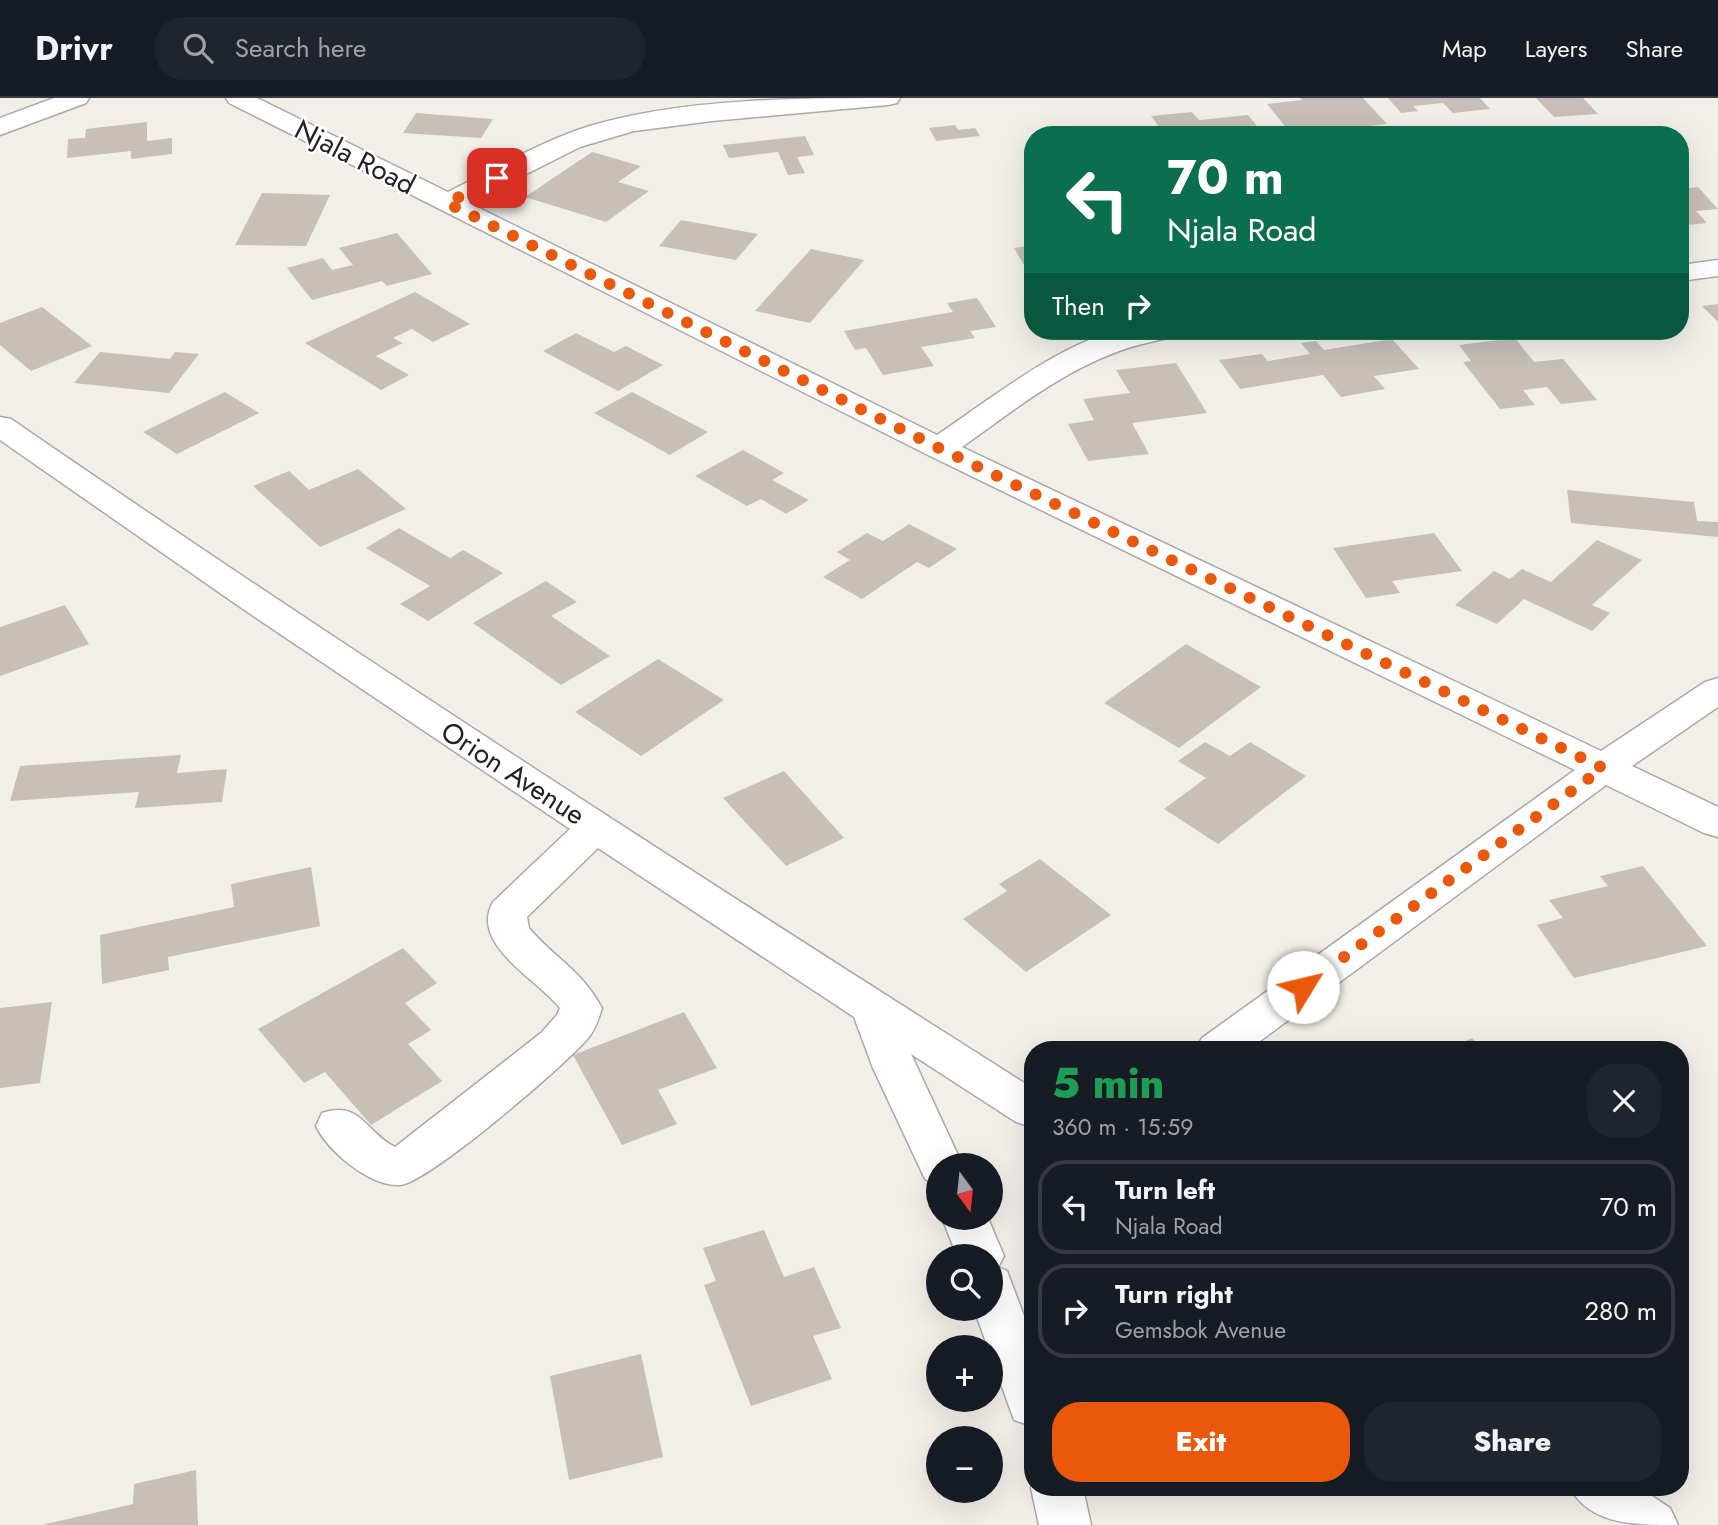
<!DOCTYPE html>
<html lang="en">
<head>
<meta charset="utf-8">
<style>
	:root { --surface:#171b24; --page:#20242c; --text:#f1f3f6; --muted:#9ea1a6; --line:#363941; --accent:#ea580c }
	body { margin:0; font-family:Jost,sans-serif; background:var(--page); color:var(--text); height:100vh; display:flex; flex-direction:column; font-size:26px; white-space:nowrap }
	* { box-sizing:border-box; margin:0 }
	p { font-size:23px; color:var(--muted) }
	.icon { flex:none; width:38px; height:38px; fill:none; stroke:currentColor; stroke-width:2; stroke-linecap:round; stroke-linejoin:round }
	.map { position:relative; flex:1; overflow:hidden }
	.details { position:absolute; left:1024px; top:943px; width:665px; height:455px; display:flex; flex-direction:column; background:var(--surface); border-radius:28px; box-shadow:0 7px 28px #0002 }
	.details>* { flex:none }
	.hud { position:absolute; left:1024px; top:28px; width:665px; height:214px; border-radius:28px; box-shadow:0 7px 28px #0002; background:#0b6e4f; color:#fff; overflow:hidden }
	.needle { width:46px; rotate:165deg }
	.tools { position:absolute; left:926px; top:1055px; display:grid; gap:14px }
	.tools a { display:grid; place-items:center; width:77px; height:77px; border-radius:50%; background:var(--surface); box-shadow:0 7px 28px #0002; font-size:35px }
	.pin { position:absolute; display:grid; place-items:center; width:60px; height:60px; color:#fff; margin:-30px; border-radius:14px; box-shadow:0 4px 10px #0006 }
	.me { position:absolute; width:77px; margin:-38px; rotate:54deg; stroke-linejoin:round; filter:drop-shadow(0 0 5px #0008) }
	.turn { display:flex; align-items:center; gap:24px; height:147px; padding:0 28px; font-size:32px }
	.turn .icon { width:91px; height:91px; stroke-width:2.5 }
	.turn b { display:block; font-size:49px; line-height:60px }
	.then { display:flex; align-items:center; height:66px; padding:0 28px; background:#0003; gap:14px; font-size:26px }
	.round { display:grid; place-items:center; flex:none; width:74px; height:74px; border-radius:28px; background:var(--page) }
	.summary { display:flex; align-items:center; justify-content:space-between; height:119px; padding:0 28px }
	h1 { font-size:42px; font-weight:800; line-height:52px; color:#1e9e55 }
	.cta { display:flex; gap:14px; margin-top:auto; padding:14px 28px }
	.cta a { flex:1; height:80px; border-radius:28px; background:var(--accent); color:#fff; font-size:28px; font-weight:800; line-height:80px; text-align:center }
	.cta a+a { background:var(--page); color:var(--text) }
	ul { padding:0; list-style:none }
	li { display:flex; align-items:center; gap:21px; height:94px; margin:0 14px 10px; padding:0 14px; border:4px solid var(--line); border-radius:28px }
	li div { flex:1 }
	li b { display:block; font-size:26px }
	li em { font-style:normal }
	header { display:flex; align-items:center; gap:42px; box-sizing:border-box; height:98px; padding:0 35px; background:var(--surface); border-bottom:2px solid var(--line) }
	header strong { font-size:33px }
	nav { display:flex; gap:38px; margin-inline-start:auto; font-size:24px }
	.search { width:490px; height:63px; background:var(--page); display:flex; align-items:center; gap:18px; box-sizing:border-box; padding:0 24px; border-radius:28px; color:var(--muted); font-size:26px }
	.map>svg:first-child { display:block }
	.building { fill:#c7bfb8 }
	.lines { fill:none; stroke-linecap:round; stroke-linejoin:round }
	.minor-casing { stroke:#a9a9a9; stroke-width:3 }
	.minor { fill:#fff; fill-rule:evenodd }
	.route { stroke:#ea580c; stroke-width:12; stroke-dasharray:0 21.6 }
	.labels { text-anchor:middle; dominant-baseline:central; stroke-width:5; stroke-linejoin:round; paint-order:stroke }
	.street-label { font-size:28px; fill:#222; stroke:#fff }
</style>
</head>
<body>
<header>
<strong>Drivr</strong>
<div class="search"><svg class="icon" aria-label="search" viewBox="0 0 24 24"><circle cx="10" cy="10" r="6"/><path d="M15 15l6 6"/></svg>Search here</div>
<nav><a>Map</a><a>Layers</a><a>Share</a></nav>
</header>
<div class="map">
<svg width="1718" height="1427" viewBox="0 0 1718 1427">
	<rect width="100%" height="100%" fill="#f2efe9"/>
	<path class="building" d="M1300 0H1363L1387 26 1292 37 1267 6 1302 2Z
		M1388 0H1480L1490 11 1453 15 1443 5 1413 8 1418 13 1401 15Z
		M1536 0H1583L1598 16 1554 19Z
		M1192 14 1199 22 1248 17 1261 33 1228 37H1165L1151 18Z
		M416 15 493 21 481 40 403 35Z
		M147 24V43L172 40V56L131 61V53L67 60 68 41 85 40 86 31Z
		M955 27 958 32 975 30 980 38 936 43 929 30Z
		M805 38 814 57 797 59 805 75 788 77 778 54 729 60 723 47Z
		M592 54 641 68 618 84 649 93 606 124 525 99Z
		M1698 89 1718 111 1696 113 1707 125 1680 128V91Z
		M262 95 330 97 306 148 235 147Z
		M681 122 758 136 736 162 659 148Z
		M397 135 432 176 387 188 382 183 312 202 287 170 323 160 332 172 353 167 339 150Z
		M1032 147V172H1027L1014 150Z
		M811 151 864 162 810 225 755 213Z
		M415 194 470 226 433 244 412 231 393 240 403 245 376 258 409 277 381 292 305 245Z
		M977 200 996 229 970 233 975 240 921 249 934 268 883 277 866 250 855 252 844 233 953 214 947 205Z
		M1718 206V224L1702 208Z
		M42 209 92 248 31 273 0 247V225Z
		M576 235 614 254 626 248 663 267 618 293 543 253Z
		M1515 240 1534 264 1563 261 1597 302 1561 306 1547 289 1523 292 1535 307 1500 311 1463 264 1471 263 1459 247Z
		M1392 241 1419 271 1374 278 1385 291 1341 299 1323 277 1240 291 1219 262 1262 256 1268 263 1310 256 1301 245 1316 243 1324 252Z
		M100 254 170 261 175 254 199 256 169 295 74 285Z
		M1176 265 1207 315 1132 325 1149 356 1088 363 1068 326 1094 322 1083 301 1130 295 1116 272Z
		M225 294 259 315 177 356 143 334Z
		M632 294 708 334 670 357 594 315Z
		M743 352 784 375 772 382 809 402 786 416 761 401 747 408 695 378Z
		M358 371 406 411 320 449 253 388 289 373 309 392Z
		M1567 392 1694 404 1697 423 1718 424V439L1571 425Z
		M909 426 957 451 929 470 917 464 862 501 823 479 850 462 837 454 867 435 883 443Z
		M399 430 450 460 463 452 503 475 428 523 400 506 430 488 366 450Z
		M1434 435 1462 473 1392 483 1400 495 1366 500 1333 450Z
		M1597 442 1642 462 1592 507 1610 515 1592 533 1524 501 1497 526 1455 507 1494 473 1510 481 1522 471 1551 484Z
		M546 483 577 504 551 518 610 558 561 587 473 525Z
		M65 507 89 546 0 578V529Z
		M1186 546 1261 589 1179 650 1104 605Z
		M658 561 724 602 641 658 575 614Z
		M1205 644 1230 658 1250 644 1306 678 1218 746 1164 711 1206 680 1178 663Z
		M181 657 177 675 227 671 222 704 135 710 139 694 10 703 20 668Z
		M784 673 844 740 786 768 723 700Z
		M1040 761 1111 817 1026 874 963 821 1007 793 999 786Z
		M1643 768 1707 848 1574 880 1537 827 1563 820 1549 802 1608 788 1600 778Z
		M311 769 320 828 168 859 169 872 102 886 100 837 234 809 231 786Z
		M403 850 437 885 405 905 431 932 408 946 442 983 371 1027 325 974 304 985 258 931Z
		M52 904 40 985 0 990V910Z
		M684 914 717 970 658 992 677 1026 622 1047 573 957Z
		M1472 940 1484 952H1445Z
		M764 1132 784 1179 814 1169 841 1230 813 1238 832 1281 751 1308 704 1187 716 1183 703 1150Z
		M641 1256 663 1359 569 1382 550 1278Z
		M196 1372 198 1427H42L133 1406 134 1386Z"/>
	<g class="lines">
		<g class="minor-casing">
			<path id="minor" d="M54 0H89L86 5 0 37V20Z
				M226 0H257L448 94C495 71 543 42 593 27 686 0 803 0 900 0L897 5 888 7 712 23 634 33 580 49 469 105 937 337C983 306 1067 240 1121 233 1138 230 1158 233 1175 233L1171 239C1152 244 1133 247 1114 255 1058 276 1010 315 962 349L1601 653 1705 584 1718 580V609L1632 668 1718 709V739L1704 735 1606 687 1248 952H1195L1202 940 1575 672 928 357 229 5Z
				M1718 162V178L1680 183V167Z
				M0 319 11 321C347 552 689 772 1032 990V1029L1016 1024 911 956 963 1068H938V1086L925 1081 873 970 854 919 598 750 527 819 529 830C556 862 580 870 602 910 599 920 596 930 589 939 567 966 429 1084 400 1087 370 1089 328 1053 316 1028L322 1015C361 1002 366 1035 395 1049L541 935 557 917 560 910C537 881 469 846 493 804L570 731 243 511 0 342Z
				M942 1120H988L1004 1158 998 1169 1007 1173 1032 1239V1328L1014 1322 974 1211H990V1158H957Z
				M1032 1387V1390H1083L1091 1427H1039L1031 1390Z
				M1570 1390H1640L1670 1410 1678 1427C1634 1427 1591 1427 1570 1390Z"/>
		</g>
		<use href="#minor" class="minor"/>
	</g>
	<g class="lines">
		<path class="route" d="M497 80 447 105 939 350 1603 670 1303 889"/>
	</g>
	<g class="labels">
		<g class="street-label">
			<text transform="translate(355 59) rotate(27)">Njala Road</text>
			<text transform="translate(513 675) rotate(33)">Orion Avenue</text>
		</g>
	</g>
</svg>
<div class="tools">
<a><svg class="needle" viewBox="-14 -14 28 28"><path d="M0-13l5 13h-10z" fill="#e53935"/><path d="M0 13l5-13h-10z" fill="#9ea1a6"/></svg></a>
<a><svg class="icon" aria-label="search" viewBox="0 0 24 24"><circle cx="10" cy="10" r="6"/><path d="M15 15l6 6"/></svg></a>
<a>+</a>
<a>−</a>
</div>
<div class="pin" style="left:497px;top:80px;background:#d93025"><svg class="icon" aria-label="arrive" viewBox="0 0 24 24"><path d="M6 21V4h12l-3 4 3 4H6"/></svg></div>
<svg class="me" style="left:1303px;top:889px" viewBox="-20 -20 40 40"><circle r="19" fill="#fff"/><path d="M0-13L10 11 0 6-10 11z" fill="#ea580c"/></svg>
<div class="hud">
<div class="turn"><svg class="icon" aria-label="left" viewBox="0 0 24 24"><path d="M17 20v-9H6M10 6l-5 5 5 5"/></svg><div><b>70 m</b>Njala Road</div></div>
<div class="then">Then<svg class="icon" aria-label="right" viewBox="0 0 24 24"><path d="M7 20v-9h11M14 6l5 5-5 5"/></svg></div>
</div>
<section class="details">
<div class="summary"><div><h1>5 min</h1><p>360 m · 15:59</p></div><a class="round"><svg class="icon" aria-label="close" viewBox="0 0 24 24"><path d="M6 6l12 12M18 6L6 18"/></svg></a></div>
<ul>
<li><svg class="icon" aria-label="left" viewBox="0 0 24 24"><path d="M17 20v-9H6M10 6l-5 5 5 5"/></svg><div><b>Turn left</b><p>Njala Road</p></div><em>70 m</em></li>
<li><svg class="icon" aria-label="right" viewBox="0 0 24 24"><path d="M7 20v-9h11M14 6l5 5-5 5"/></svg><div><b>Turn right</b><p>Gemsbok Avenue</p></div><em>280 m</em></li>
</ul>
<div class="cta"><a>Exit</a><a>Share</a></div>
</section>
</div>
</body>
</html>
